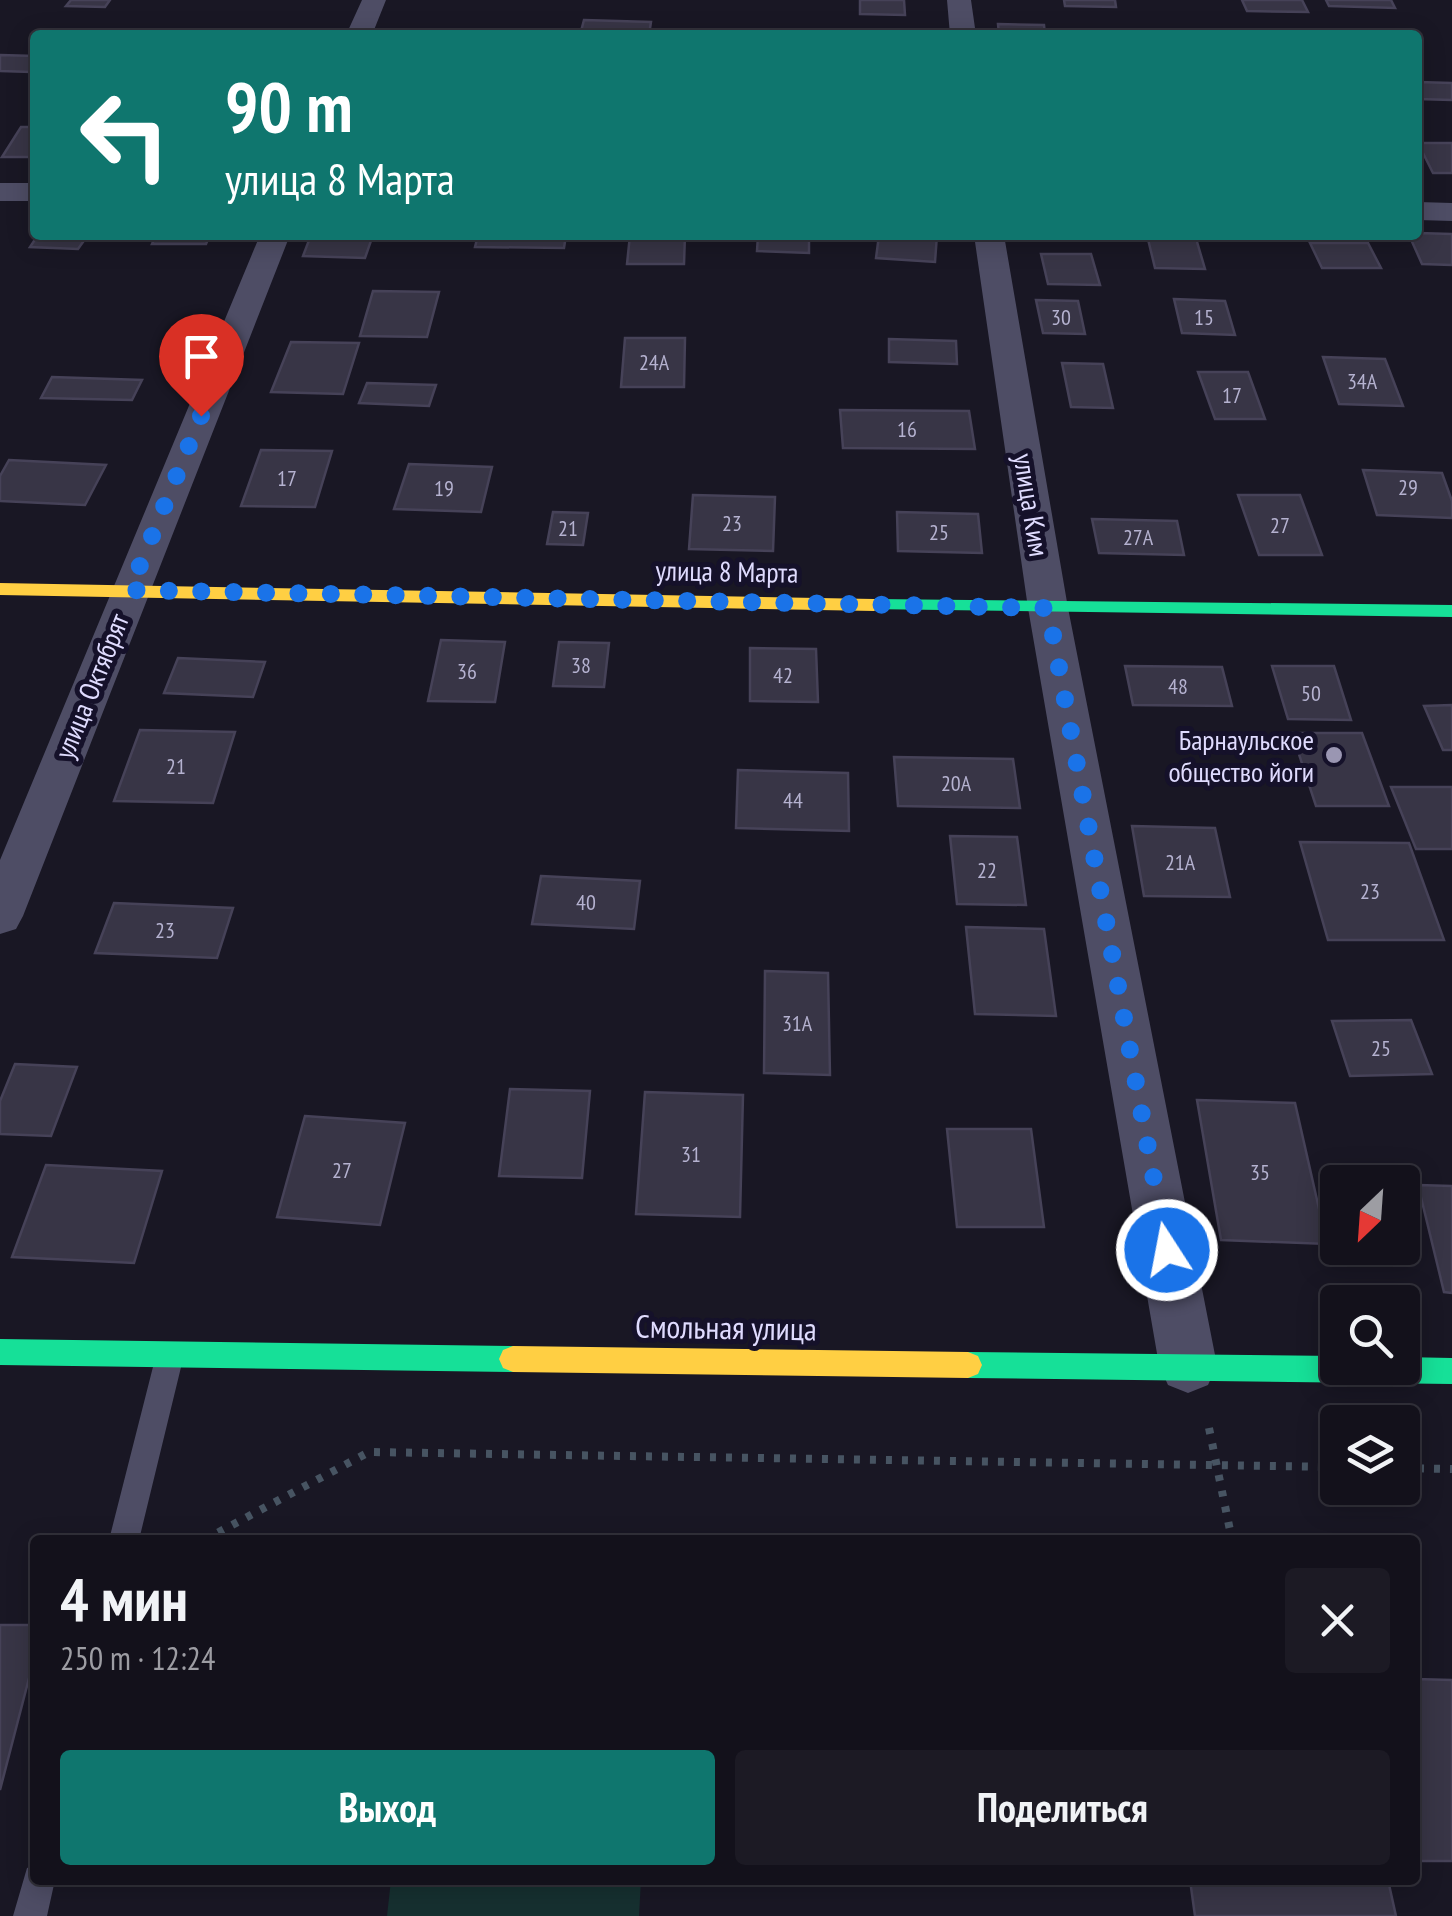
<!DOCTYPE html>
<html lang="ru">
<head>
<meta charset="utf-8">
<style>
	:root { --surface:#13111b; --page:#1c1a24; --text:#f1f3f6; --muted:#9d9da3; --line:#32313a; --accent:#0f766e }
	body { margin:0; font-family:"PT Sans Narrow",sans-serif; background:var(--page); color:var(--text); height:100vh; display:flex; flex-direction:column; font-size:38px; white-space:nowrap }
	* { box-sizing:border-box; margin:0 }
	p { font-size:32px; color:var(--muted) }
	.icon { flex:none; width:55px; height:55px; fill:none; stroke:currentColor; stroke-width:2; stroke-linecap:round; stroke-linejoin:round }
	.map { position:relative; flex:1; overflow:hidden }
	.sheet { position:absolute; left:30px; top:1535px; width:1390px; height:350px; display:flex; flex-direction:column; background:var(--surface); border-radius:10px; box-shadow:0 5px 25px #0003,0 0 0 2px var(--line) }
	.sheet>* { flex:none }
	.hud { position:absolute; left:30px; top:30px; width:1392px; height:210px; border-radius:10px; box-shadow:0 5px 25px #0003,0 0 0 2px var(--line); background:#0f766e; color:#fff; overflow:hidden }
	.needle { width:65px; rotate:205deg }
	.buttons { position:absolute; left:1320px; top:1165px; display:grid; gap:20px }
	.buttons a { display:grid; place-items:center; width:100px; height:100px; border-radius:10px; background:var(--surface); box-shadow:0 5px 25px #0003,0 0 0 2px var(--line); font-size:50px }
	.pin { position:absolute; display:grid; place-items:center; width:85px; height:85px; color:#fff; margin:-102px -42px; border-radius:50% 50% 50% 0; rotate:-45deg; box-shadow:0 0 10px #0007 }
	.pin .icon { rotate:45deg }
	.me { position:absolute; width:110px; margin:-55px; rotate:349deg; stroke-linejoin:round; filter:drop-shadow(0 0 8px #0008) }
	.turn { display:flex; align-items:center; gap:35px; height:210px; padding:0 30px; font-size:45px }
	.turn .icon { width:130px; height:130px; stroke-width:2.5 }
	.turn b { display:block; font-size:70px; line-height:85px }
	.round { display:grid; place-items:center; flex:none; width:105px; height:105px; border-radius:10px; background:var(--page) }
	.head { display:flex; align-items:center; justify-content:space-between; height:170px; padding:0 30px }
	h1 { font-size:60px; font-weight:700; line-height:75px }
	.action { display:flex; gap:20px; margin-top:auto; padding:20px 30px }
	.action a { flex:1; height:115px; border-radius:10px; background:var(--accent); color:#fff; font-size:40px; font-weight:700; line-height:115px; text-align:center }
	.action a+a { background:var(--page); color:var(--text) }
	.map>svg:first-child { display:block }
	.green { fill:#163030 }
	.building { fill:#383546; stroke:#464258; stroke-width:2.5 }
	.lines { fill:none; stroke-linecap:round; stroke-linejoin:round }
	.path { stroke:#475462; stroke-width:8; stroke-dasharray:6 10; stroke-linecap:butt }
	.lane { fill:#4e4d65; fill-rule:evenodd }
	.street { fill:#4e4d65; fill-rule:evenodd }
	.fast { fill:#16e098; fill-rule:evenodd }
	.slow { fill:#ffcf43; fill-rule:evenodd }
	.route { stroke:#1a73e8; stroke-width:18; stroke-dasharray:0 32.4 }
	.poi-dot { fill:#9a96b2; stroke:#15112a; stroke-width:4 }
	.labels { text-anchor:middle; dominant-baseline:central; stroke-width:10; stroke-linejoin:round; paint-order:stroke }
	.number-label { font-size:22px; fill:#b5b2d0 }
	.street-label { font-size:28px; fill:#dfdbfe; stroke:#15112a }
	.poi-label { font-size:28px; fill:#dfdbfe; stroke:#15112a; text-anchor:end }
	.near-street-label { font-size:32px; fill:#dfdbfe; stroke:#15112a }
</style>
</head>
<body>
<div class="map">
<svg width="1452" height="1916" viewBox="0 0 1452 1916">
	<rect width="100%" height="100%" fill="#191724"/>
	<path class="green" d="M391 1880H641L639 1916H387Z"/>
	<path class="building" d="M71 0H110L105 7 66 6Z
		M860 0H904L905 15 860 14Z
		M1064 0H1115L1116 7 1065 6Z
		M1242 0H1302L1308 12 1247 11Z
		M1326 0H1391L1395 8 1329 6Z
		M584 20 651 22 649 35H580Z
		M998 24 1044 25 1045 35H999Z
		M0 55 35 56V67L31 72 0 71Z
		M1418 82 1452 83V100L1418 99Z
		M21 127H35V157H2Z
		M1418 143H1452V173H1433Z
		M1418 233 1452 234V265L1422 264 1409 235Z
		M38 235H88L78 249 30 247Z
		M156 235H210L206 244H152Z
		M311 235H373L365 258 303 256Z
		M478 235H566L564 248 475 247Z
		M630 235H685L684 264H627Z
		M758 235H809V253L757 251Z
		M879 235H937L935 262 876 258Z
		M1147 235H1195L1205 269 1155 268Z
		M1310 243H1368L1381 268H1322Z
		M1041 254H1091L1100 285 1048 284Z
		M373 291 439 292 427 337 360 336Z
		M1174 299 1225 301 1235 335 1182 333Z
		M1036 300 1078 301 1085 334 1043 333Z
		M625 338H685L684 387H621Z
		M889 339 956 341 957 364 889 362Z
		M291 342 359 343 343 394 271 392Z
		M1323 357 1385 359 1403 406 1339 404Z
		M1062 363 1103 364 1113 408 1071 407Z
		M1198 372H1248L1265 419H1215Z
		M52 377 142 380 132 400 41 398Z
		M367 383 436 385 429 406 359 403Z
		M840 410 969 411 975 449 843 448Z
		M261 450 332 451 315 507 241 506Z
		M9 460 106 465 85 505 0 501V476Z
		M409 464 492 467 481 512 394 509Z
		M1363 470 1442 473 1452 501V518L1377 515Z
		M693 495 775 497 773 551 689 549Z
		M1238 495H1300L1322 555H1259Z
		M553 512 588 513 583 545 547 544Z
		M897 512 978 514 982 553 898 551Z
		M1092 519 1177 521 1184 555 1099 553Z
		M441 640 505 642 495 702 428 701Z
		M559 642 609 643 604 687 553 686Z
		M750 648 816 649 818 702 750 701Z
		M178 658 265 662 253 697 164 693Z
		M1125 666 1222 667 1232 706 1133 705Z
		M1272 666H1334L1351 720 1288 719Z
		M1452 705V750H1443L1424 706Z
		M140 730 235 732 213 803 114 801Z
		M1292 733H1362L1389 806H1316Z
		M894 757 1013 759 1020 808 898 806Z
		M738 770 848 773 849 831 736 828Z
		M1391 787H1452V849H1416Z
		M1132 826 1215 828 1230 897 1144 896Z
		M950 836 1017 837 1026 905 957 904Z
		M1300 842 1409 843 1444 940H1328Z
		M541 876 640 881 634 929 532 924Z
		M114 903 233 908 217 958 95 953Z
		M966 927 1044 929 1056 1016 975 1014Z
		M765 971 828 973 830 1075 764 1073Z
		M1411 1020 1432 1074 1350 1076 1332 1021Z
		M15 1064 77 1067 51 1136 0 1134V1101Z
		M510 1089 590 1091 582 1178 499 1176Z
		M645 1092 743 1095 740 1217 636 1214Z
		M1197 1100 1295 1103 1327 1244 1221 1240Z
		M305 1116 405 1123 380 1225 277 1217Z
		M947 1129H1031L1044 1227H957Z
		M46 1165 162 1171 134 1263 12 1257Z
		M1418 1185 1452 1186V1293L1444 1292Z
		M0 1625H35V1655L0 1790Z
		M1415 1679 1452 1680V1861H1415Z
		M1190 1880H1388L1396 1916H1195Z"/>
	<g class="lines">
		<path class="path" d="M1209 1428 1232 1540
			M1402 1468 1452 1469
			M204 1540 369 1452 1338 1467"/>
		<path class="lane" d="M169 1346 179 1350 183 1359 139 1540H109L155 1359 159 1350Z
			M35 1865V1880H55L47 1916H13L27 1868Z"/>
		<path class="street" d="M362 0H386L372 35H346Z
			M947 0H971L976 35H950Z
			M0 183H35V201H0Z
			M1418 202 1452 203V221L1418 220Z
			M260 235H290L23 916 16 929 0 934V860Z
			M974 235H1004L1068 608 1217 1365 1208 1385 1188 1393 1168 1385 1159 1365 1028 608Z"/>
		<path class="fast" d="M874 599 1452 605V617L867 609V601Z
			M0 1339 513 1346 523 1350 527 1359 523 1368 513 1372 0 1365Z
			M968 1352 1338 1356V1368H1402V1357L1452 1358V1384L968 1378 958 1374 954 1365 958 1356Z"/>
		<path class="slow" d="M0 583 874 599 883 605 874 611 0 595Z
			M513 1346 968 1352 978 1356 982 1365 978 1374 968 1378 513 1372 503 1368 499 1359 503 1350Z"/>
	</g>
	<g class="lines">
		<path class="route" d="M201 416 130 590 1048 608 1167 1250"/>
	</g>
	<circle class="poi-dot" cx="1334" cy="755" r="10"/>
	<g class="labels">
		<g class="number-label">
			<text x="1061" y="317">30</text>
			<text x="1204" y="317">15</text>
			<text x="654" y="362">24А</text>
			<text x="1362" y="381">34А</text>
			<text x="1232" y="395">17</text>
			<text x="907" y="429">16</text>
			<text x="287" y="478">17</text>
			<text x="1408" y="487">29</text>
			<text x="444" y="488">19</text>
			<text x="732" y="523">23</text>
			<text x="1280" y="525">27</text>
			<text x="568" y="528">21</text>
			<text x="939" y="532">25</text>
			<text x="1138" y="537">27А</text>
			<text x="581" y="665">38</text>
			<text x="467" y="671">36</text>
			<text x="783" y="675">42</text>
			<text x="1178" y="686">48</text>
			<text x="1311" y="693">50</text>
			<text x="176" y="766">21</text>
			<text x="956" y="783">20А</text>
			<text x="793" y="800">44</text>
			<text x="1180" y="862">21А</text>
			<text x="987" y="870">22</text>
			<text x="1370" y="891">23</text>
			<text x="586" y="902">40</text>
			<text x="165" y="930">23</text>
			<text x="797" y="1023">31А</text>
			<text x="1381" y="1048">25</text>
			<text x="691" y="1154">31</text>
			<text x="342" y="1170">27</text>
			<text x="1260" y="1172">35</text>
		</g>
		<g class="street-label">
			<text transform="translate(1032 505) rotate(81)">улица Ким</text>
			<text transform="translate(727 571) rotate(1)">улица 8 Марта</text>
			<text transform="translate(91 686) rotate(-68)">улица Октябрят</text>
		</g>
		<g class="poi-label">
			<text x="1314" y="739">Барнаульское<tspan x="1314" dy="32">общество йоги</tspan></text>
		</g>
		<g class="near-street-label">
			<text transform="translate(726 1327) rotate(1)">Смольная улица</text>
		</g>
	</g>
</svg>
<div class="buttons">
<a><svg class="needle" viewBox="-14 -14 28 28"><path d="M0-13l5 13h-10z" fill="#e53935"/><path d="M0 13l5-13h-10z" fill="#9d9da3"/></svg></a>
<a><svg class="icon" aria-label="search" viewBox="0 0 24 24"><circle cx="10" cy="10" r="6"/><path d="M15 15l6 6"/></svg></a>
<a><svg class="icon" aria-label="layers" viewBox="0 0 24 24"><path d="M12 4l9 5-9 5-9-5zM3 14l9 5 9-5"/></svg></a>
</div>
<div class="pin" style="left:201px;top:416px;background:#d93025"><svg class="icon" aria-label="arrive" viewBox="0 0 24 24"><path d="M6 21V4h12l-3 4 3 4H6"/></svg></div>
<svg class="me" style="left:1167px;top:1250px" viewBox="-20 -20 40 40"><circle r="17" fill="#1a73e8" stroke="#fff" stroke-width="3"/><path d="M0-11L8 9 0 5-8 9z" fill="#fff"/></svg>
<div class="hud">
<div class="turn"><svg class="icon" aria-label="left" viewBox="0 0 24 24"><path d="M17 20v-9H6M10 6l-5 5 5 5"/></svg><div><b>90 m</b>улица 8 Марта</div></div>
</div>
<section class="sheet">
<div class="head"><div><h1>4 мин</h1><p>250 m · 12:24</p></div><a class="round"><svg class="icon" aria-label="close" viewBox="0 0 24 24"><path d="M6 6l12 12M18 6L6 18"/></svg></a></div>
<div class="action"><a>Выход</a><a>Поделиться</a></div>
</section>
</div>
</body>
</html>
